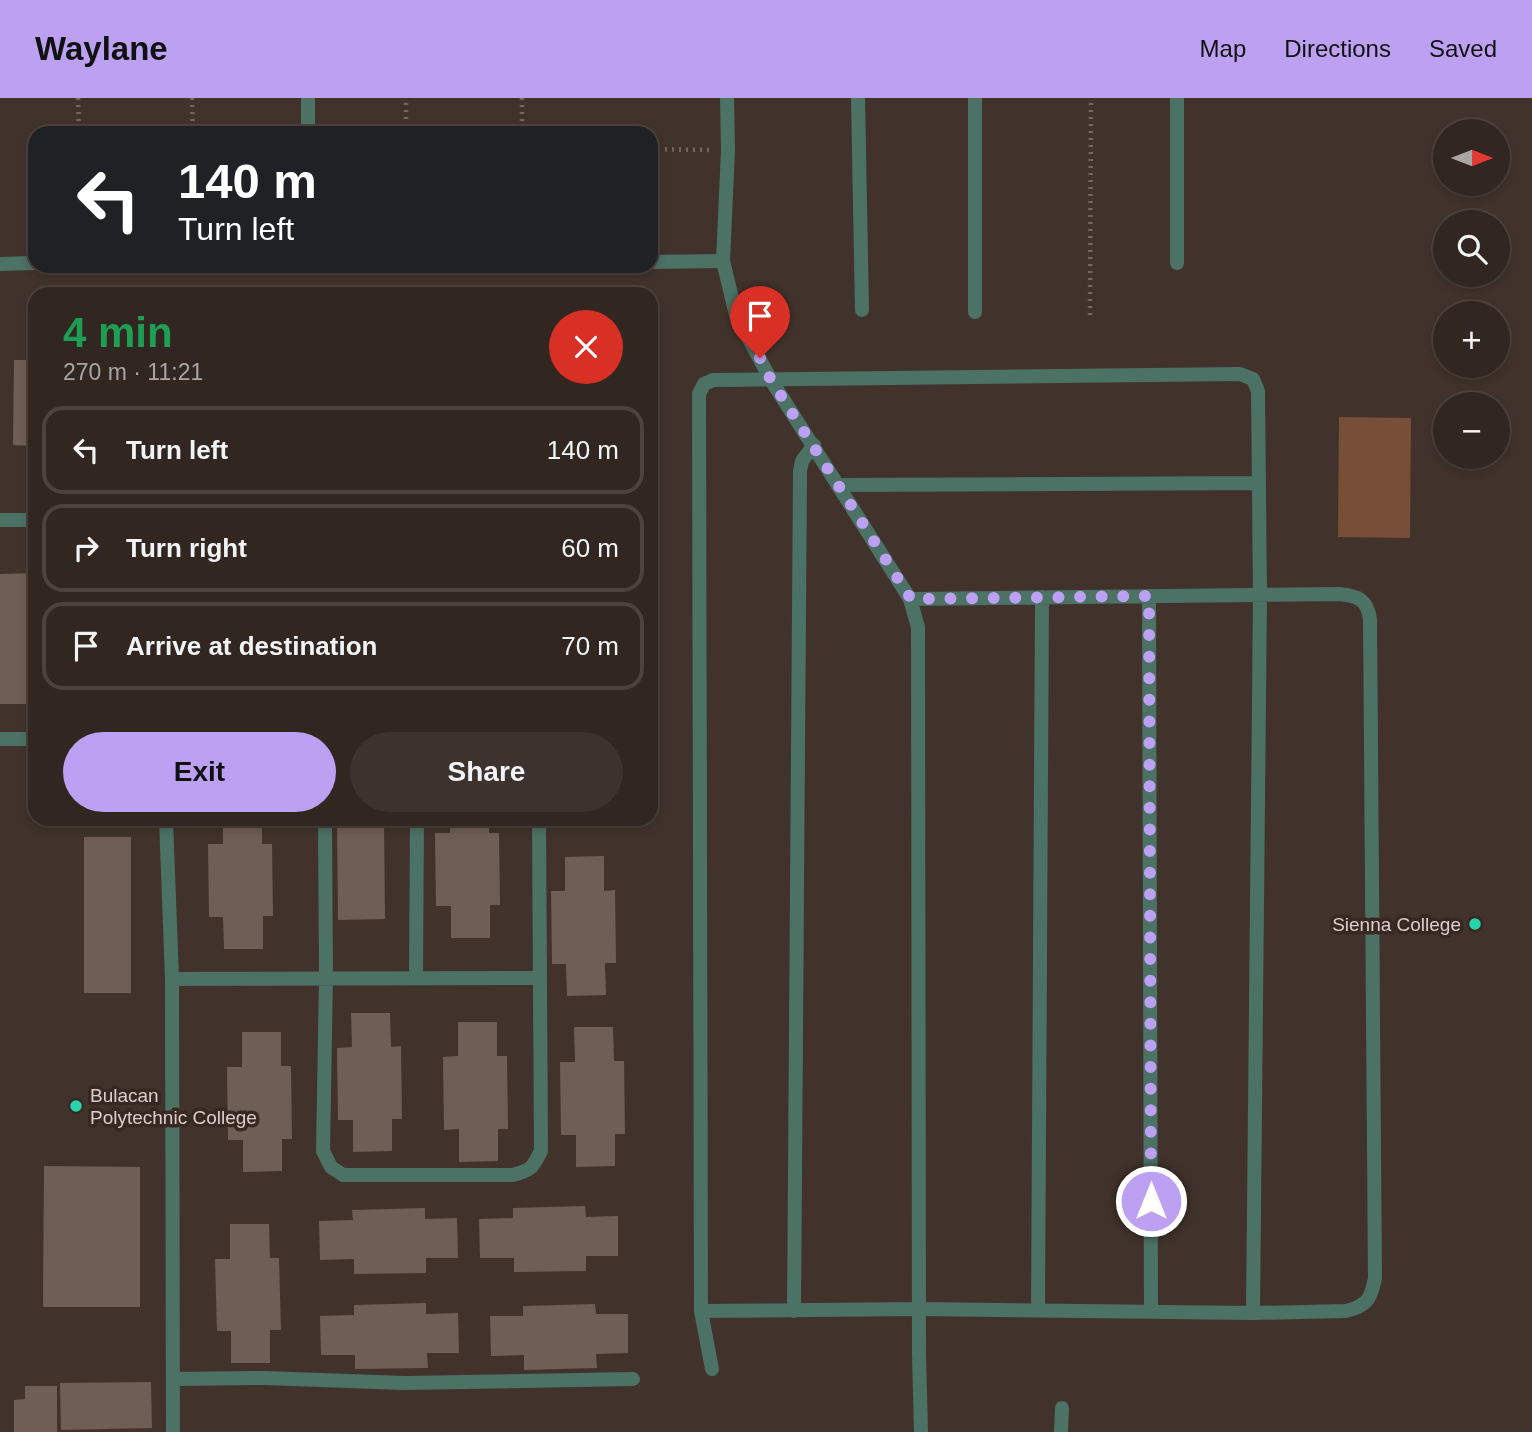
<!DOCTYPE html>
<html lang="en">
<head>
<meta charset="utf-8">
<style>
	:root { --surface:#312620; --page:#3d322d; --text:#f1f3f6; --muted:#a8a5a5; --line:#4c433e; --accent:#bca0f2 }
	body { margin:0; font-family:Arial,sans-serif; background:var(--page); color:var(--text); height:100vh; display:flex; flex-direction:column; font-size:26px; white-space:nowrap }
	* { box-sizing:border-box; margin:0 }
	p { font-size:23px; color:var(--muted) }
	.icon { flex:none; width:38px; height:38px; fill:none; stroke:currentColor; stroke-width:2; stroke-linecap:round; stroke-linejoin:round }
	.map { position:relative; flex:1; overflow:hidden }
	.panel { position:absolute; left:28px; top:189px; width:630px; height:539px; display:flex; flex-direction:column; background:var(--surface); border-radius:21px; box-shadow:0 4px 10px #0003,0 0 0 2px var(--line) }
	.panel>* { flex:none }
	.banner { position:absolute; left:28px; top:28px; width:630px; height:147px; border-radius:21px; box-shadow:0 4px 10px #0003,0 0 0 2px var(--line); background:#202124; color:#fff; overflow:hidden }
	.needle { width:46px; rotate:90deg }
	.buttons { position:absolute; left:1433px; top:21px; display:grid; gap:14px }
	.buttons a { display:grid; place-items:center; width:77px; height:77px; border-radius:50%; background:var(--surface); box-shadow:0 4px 10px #0003,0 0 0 2px var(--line); font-size:35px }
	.pin { position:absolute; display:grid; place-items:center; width:60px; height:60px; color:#fff; margin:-72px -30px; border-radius:50% 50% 50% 0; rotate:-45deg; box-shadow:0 0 7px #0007 }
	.pin .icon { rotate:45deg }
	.me { position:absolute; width:77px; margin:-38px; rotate:0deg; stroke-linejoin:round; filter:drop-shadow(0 0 5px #0008) }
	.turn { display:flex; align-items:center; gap:24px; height:147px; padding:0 35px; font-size:32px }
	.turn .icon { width:91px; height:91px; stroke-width:2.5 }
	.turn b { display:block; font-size:49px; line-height:60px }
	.round { display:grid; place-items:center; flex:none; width:74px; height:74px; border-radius:37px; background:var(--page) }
	.summary { display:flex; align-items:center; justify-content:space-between; height:119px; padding:0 35px }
	h1 { font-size:42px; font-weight:700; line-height:52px; color:#1e9e55 }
	.primary-button { display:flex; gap:14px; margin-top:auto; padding:14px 35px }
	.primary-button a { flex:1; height:80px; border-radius:42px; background:var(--accent); color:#111; font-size:28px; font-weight:700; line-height:80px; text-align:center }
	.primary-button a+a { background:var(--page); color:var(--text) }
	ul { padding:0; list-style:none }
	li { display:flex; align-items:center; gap:21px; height:88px; margin:0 14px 10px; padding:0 21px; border:4px solid var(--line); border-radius:21px }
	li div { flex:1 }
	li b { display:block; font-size:26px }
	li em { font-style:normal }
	header { display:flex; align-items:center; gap:42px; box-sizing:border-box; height:98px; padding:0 35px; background:var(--accent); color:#111 }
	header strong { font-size:33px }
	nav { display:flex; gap:38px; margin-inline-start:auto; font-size:24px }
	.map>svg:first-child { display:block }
	.green { fill:#774e38 }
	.building { fill:#6f5e56 }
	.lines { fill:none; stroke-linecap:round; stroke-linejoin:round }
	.path { stroke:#746760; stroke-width:4.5; stroke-dasharray:2 5; stroke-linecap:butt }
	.service { stroke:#4c7165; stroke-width:14 }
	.minor { stroke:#4c7165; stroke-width:14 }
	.tertiary { stroke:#4c7165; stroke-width:14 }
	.route { stroke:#bca0f2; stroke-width:12; stroke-dasharray:0 21.6 }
	.poi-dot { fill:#27d5ad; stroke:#372921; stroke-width:2.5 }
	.labels { text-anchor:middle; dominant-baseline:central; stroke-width:7; stroke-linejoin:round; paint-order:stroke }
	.poi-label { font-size:19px; fill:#d9cfca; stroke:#372921; text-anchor:end }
</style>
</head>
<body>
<header>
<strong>Waylane</strong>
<nav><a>Map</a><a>Directions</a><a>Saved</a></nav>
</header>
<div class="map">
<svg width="1532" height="1334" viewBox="0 0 1532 1334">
	<rect width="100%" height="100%" fill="#41332b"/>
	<path class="green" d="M1339 319 1411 320 1410 440 1338 439Z"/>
	<path class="building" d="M14 262H35V348L13 347Z
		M35 475V606H0V476Z
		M223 721H262V746H272L273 818H263V851H224L223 819H209L208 746H223Z
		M337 721H384L385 821 338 822Z
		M450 721H489V735H499L500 807H490V840H451V808H436L435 735H450Z
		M569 721H608V724L569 725Z
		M84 739H131V895H84Z
		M604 758V793L615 792 616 865H605L606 897 567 898 566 866H552L551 793H565V759Z
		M351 915H390L391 949 401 948 402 1021H392V1053L353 1054V1022H338L337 950 352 949Z
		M458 924H497V958H507L508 1031H498V1063L459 1064V1031L444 1032 443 959 458 958Z
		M574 929H613L614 963H624L625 1036H615V1068L576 1069V1037H561L560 964H575Z
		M242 934H281V968H291L292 1041H282V1073L243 1074V1042H228L227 969H242Z
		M44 1068 140 1069V1209H43Z
		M585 1108 586 1119 618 1118V1158H586V1173L514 1174V1160H480L479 1121 513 1120V1110Z
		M425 1110V1121L457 1120 458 1160H426V1175L354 1176V1161L320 1162 319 1123 353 1122 352 1112Z
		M230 1126H269L270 1160H279L281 1232H270V1265H231V1233H217L215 1161H230Z
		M426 1205V1216L458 1215 459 1255H427L428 1270 355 1271V1257H321L320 1218 354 1217V1207Z
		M595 1206 596 1216H628V1255L596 1256 597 1270 524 1272V1257L491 1258 490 1218H523V1208Z
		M151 1284 152 1330 61 1332 60 1285Z
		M25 1288H57V1334H14V1302L25 1301Z"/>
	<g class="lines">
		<path class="path" d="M78 0 79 35
			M192 0 193 35
			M522 0V35
			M406 35V0
			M651 51 710 52
			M1090 217 1091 0"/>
		<path class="service" d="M858 0 862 212
			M975 0V214
			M308 35V0
			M651 164 723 163
			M0 166 35 165
			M166 721 172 881"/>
		<path class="minor" d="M1177 0V165
			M839 387 1259 385
			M0 422H35
			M1149 498 1151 1213
			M0 641H35
			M325 721 326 880 323 1053 331 1069 343 1077H513C531 1072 532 1071 541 1053L539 721
			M416 880 417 721
			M1038 1212 1042 499
			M701 1213 919 1211 1253 1215 1346 1213C1367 1208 1371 1201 1375 1180L1370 521C1367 501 1358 498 1339 496L910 501
			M794 1213 800 373 802 363 814 347
			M712 1271 701 1213 699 296 704 286 713 282 1240 276 1253 281 1258 293 1260 498 1253 1215
			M173 1281 265 1280 404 1285 633 1281
			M173 1334 172 881 540 880
			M1061 1334 1062 1310"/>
		<path class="tertiary" d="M727 0 728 52 723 163 736 217 771 282 910 501 918 529 919 1256 921 1334"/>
	</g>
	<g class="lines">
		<path class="route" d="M760 260 771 282 911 501 1149 498 1151 1103"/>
	</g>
	<g class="poi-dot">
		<circle cx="1475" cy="826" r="7"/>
		<circle cx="76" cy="1008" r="7"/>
	</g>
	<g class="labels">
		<g class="poi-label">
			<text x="1461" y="826">Sienna College</text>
			<text x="90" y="997" text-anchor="start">Bulacan<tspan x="90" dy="22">Polytechnic College</tspan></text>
		</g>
	</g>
</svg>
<div class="buttons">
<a><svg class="needle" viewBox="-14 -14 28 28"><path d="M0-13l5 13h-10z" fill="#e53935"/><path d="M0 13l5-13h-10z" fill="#a8a5a5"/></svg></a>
<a><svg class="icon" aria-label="search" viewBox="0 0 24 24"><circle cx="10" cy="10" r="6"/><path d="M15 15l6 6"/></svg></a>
<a>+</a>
<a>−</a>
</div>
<div class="pin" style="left:760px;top:260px;background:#d93025"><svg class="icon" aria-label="arrive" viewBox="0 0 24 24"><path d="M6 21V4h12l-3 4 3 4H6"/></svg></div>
<svg class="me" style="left:1151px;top:1103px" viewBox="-20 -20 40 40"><circle r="17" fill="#bca0f2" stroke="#fff" stroke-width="3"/><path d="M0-11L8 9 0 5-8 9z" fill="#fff"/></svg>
<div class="banner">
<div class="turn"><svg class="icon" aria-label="left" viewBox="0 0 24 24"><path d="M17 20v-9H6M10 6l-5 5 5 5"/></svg><div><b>140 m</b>Turn left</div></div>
</div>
<section class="panel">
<div class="summary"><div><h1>4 min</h1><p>270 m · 11:21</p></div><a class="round" style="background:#d93025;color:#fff"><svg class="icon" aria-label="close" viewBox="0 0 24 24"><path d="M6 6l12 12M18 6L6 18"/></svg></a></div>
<ul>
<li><svg class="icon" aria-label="left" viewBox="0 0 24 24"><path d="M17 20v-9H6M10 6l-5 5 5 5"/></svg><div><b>Turn left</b></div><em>140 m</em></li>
<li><svg class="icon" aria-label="right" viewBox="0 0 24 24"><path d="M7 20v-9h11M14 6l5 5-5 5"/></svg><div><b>Turn right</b></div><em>60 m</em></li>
<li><svg class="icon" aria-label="arrive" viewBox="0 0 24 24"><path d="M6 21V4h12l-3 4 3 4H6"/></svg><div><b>Arrive at destination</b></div><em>70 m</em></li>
</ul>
<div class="primary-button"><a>Exit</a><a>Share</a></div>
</section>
</div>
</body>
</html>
